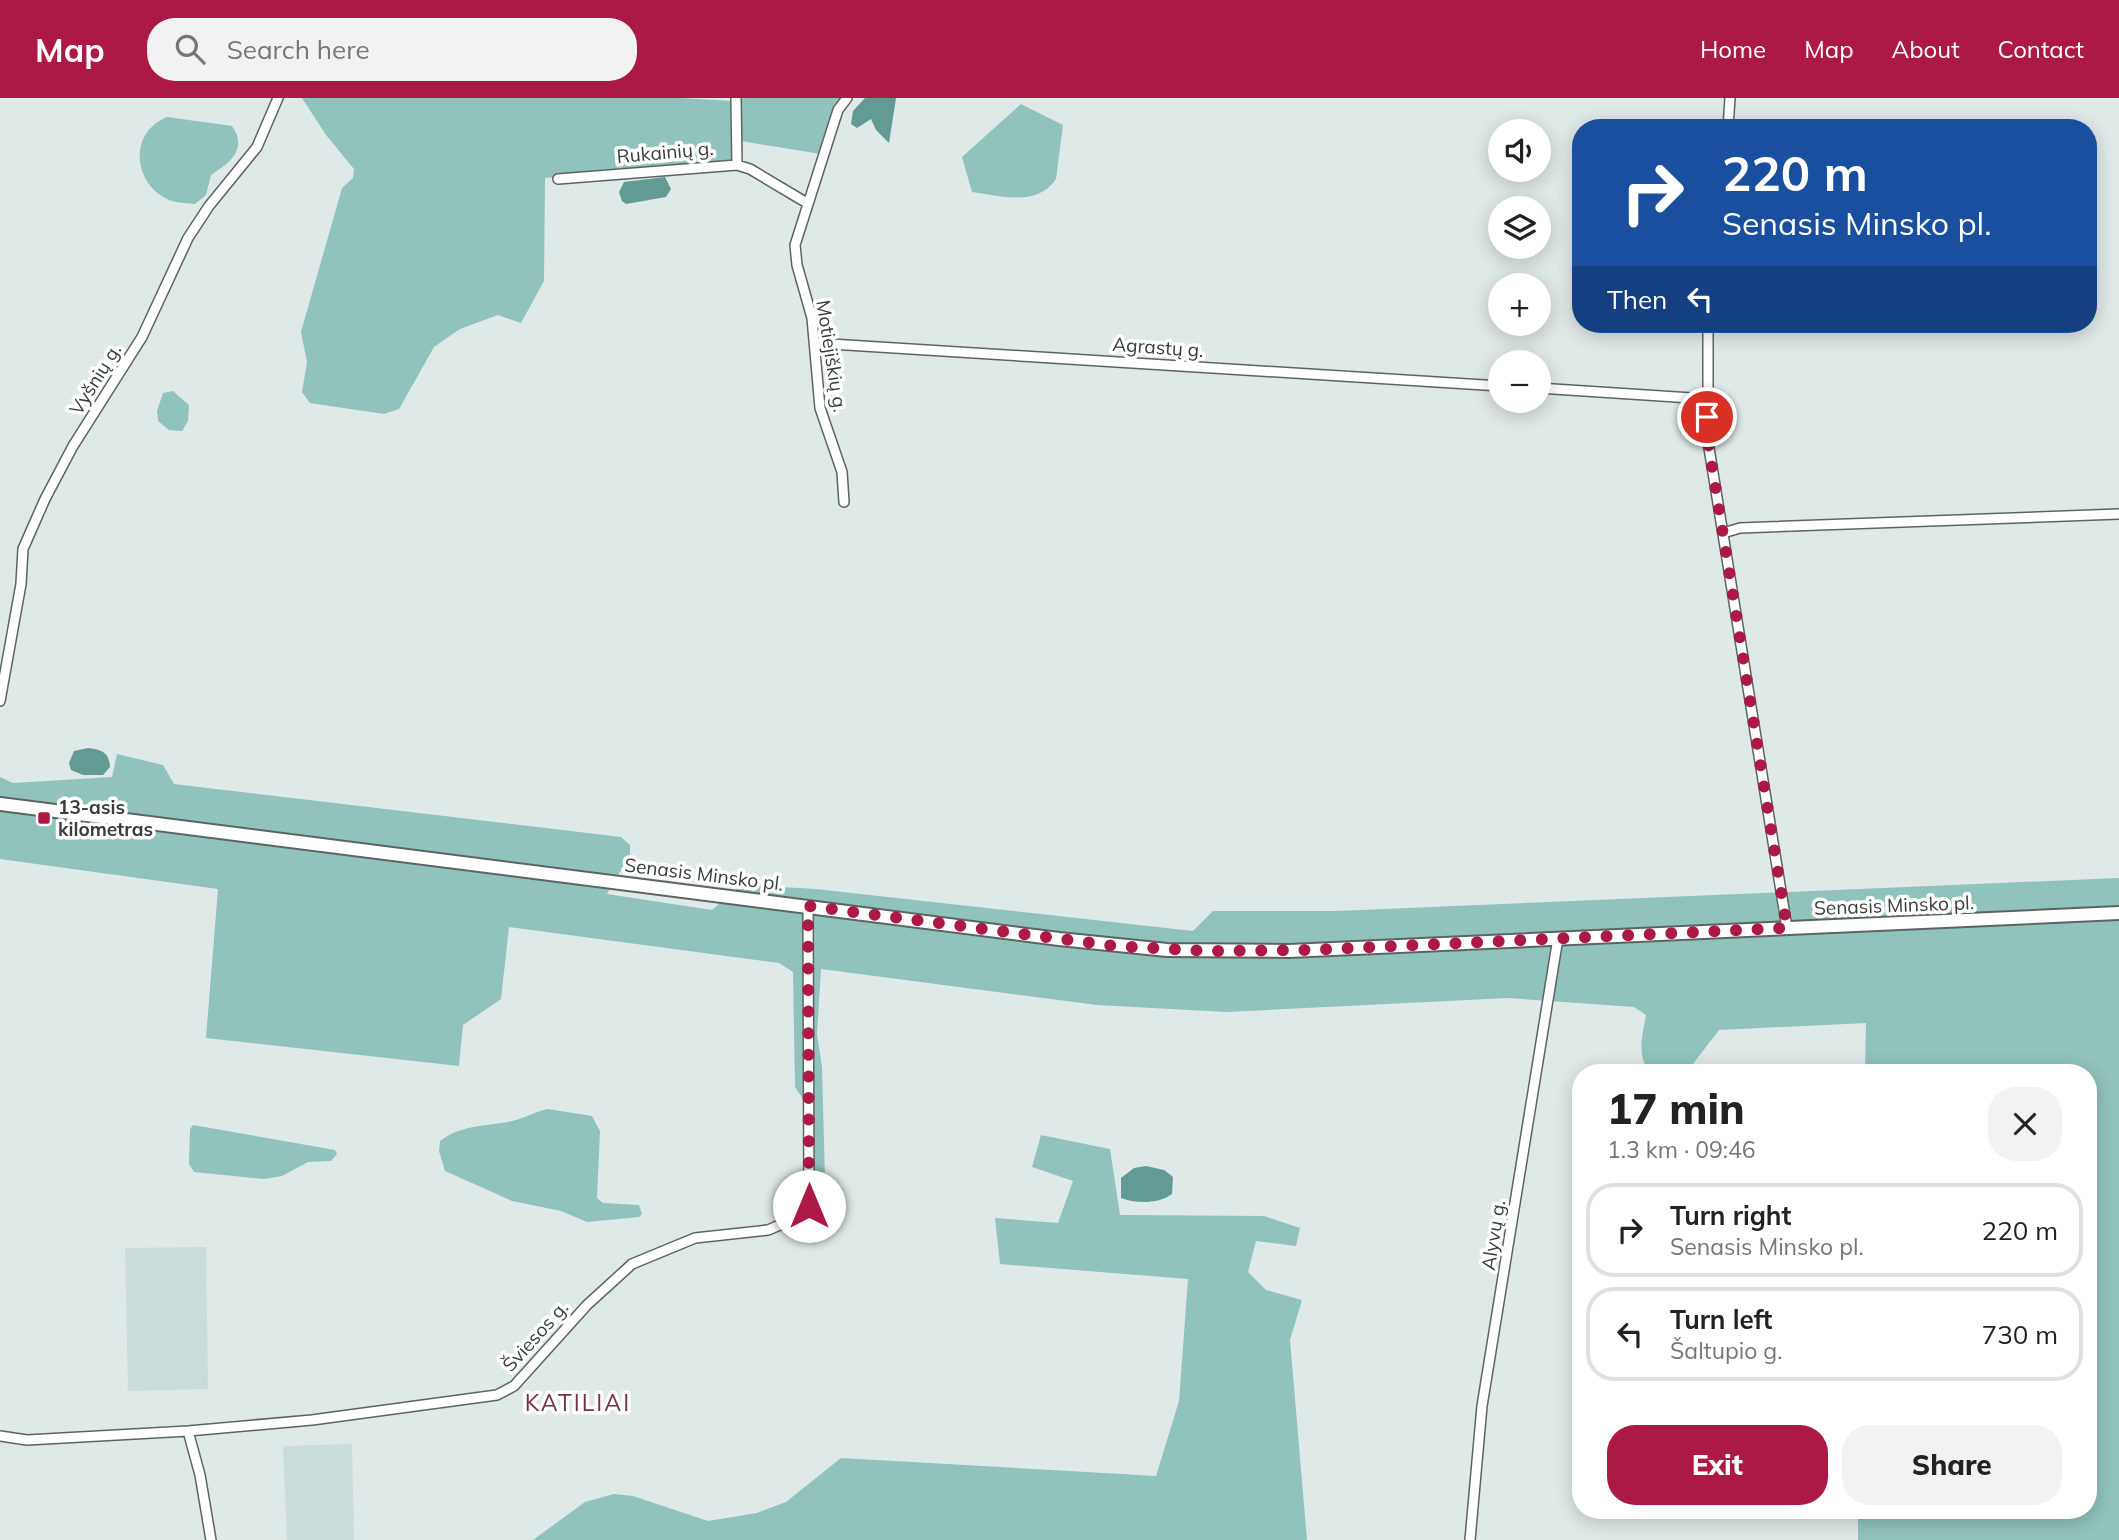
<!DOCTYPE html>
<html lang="en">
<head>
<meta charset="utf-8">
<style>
	:root { --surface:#fff; --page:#f2f2f2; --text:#222; --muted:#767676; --line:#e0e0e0; --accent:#ad1945 }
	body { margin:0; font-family:Mulish,sans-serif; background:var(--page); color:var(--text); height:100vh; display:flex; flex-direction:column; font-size:26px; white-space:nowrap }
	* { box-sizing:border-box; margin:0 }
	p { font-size:23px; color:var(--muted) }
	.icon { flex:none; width:38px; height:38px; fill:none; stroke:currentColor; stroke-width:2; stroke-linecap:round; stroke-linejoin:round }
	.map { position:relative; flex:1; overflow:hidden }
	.sheet { position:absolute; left:1572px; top:966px; width:525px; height:455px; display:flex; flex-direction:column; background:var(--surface); border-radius:28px; box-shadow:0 4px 18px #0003 }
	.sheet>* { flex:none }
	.top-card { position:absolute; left:1572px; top:21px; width:525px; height:214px; border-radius:28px; box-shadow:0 4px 18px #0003; background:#1a4fa0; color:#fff; overflow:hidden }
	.controls { position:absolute; left:1488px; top:21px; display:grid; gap:14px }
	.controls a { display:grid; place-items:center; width:63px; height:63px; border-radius:50%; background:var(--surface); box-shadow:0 4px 18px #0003; font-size:35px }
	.pin { position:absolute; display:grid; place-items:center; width:60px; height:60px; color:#fff; margin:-30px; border:4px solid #fff; border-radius:50%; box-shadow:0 2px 7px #0007 }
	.me { position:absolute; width:77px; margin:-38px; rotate:0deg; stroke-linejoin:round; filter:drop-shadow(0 0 5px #0008) }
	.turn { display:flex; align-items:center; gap:24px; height:147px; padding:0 35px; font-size:32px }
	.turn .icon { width:91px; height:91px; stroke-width:2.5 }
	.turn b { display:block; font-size:49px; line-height:60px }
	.then { display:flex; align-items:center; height:66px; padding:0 35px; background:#0003; gap:14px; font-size:26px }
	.round { display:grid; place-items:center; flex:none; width:74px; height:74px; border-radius:28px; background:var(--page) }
	.headline { display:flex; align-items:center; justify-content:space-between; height:119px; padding:0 35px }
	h1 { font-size:42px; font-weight:800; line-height:52px }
	.cta { display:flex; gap:14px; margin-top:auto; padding:14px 35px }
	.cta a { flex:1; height:80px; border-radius:28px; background:var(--accent); color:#fff; font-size:28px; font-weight:800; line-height:80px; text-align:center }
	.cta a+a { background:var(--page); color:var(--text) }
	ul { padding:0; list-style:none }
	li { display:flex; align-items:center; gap:21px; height:94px; margin:0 14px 10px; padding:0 21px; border:4px solid var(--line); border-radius:28px }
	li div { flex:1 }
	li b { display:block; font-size:26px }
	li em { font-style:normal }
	header { display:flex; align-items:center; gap:42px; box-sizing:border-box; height:98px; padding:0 35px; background:var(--accent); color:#fff }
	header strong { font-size:33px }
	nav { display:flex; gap:38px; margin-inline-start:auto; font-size:24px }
	.search { width:490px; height:63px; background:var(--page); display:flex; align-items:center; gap:18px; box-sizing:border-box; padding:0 24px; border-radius:28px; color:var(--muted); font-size:26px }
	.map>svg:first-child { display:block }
	.built { fill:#cbddda }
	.green { fill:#90c3bc }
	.water { fill:#629b93 }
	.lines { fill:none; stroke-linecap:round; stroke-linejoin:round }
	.street-casing { stroke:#5c6463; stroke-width:12 }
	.secondary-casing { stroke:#5c6463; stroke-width:16 }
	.street { stroke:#fff; stroke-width:9 }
	.secondary { stroke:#fff; stroke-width:12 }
	.route { stroke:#ad1945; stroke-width:12; stroke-dasharray:0 21.6 }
	.poi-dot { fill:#ad1945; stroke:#fff; stroke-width:2.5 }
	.labels { text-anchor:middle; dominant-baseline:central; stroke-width:7; stroke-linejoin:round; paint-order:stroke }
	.street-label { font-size:19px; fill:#383c3b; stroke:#fff }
	.poi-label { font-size:19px; font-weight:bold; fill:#383c3b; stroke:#fff; text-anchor:start }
	.quarter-label { font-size:23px; letter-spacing:2px; fill:#77303d; stroke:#fff }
</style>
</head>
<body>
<header>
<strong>Map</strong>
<div class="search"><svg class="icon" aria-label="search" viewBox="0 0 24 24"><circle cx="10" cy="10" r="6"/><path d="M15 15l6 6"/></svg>Search here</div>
<nav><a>Home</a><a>Map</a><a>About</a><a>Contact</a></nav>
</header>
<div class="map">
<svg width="2119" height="1442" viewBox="0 0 2119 1442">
	<rect width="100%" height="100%" fill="#dfe9e7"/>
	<path class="built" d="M206 1149 208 1291 128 1293 125 1150Z
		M352 1346 354 1442H287L283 1348Z"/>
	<path class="green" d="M302 0H679L734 3V62L545 80 544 183 521 225 498 217 460 231 434 249 399 311 384 316 310 305 302 294 307 264 301 234 342 90 353 80 354 71 326 37Z
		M738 0H843L821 56 741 43Z
		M1021 6 1063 27 1056 81C1037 109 1001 98 972 94L962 59Z
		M167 19 232 28C248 51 230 65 211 77L206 97 195 106C188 105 179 105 172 103 133 89 127 35 167 19Z
		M173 293 189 307 188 323 182 333 169 332 158 323 157 313 163 295Z
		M117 656 163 667 174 686 621 739 630 747V757L607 796 712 812 741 787 816 791 1193 833 1213 813H1337L2119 780V1442H1858V1412H2088V975H1865L1866 925 1719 932 1686 975H1652C1635 961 1643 935 1646 917L1634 909 1508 900 1227 914 1097 907 821 871 817 936 822 969 825 1082 820 1095 815 1092 811 1013 795 989 793 874 779 865 509 829 501 901 463 927 459 968 206 940 218 791 0 761V679L13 685 112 679Z
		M548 1011 592 1018 600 1033 597 1100 603 1105 639 1107 642 1116 639 1119 587 1124 561 1113 512 1103 445 1073 439 1053 440 1043C463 1025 490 1029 516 1022 527 1019 537 1013 548 1011Z
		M193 1027 335 1052 337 1056 331 1063 308 1064 282 1078 264 1081 194 1074 189 1066 190 1031Z
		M1041 1037 1110 1051 1120 1117 1264 1118 1300 1130 1296 1148 1256 1143 1248 1174 1266 1192 1302 1202 1290 1242 1307 1442H533L585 1404 614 1396 633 1398 708 1423 757 1415 786 1404 841 1360 1156 1378 1179 1303 1188 1181 1000 1166 995 1120 1058 1125 1073 1083 1032 1069Z"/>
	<path class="water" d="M865 0H896L889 45 876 32 871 21 857 30 851 26 853 13Z
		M665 79 671 91 666 99 626 106 622 103 619 94 624 84Z
		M88 650C102 652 109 654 110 669L103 677H83L71 672 69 665 74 653Z
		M1146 1068 1164 1072 1173 1079 1172 1096C1158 1106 1137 1106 1121 1100V1080L1134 1070Z"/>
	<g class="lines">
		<g class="street-casing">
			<path id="street" d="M736 0 737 67
				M1728 30 1730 0
				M558 81 737 67 750 71 807 105
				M1708 226V344L1787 830
				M815 245 1500 288
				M1538 290 1707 301
				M844 404 842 374 820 310 812 220 797 167 795 147 838 12 847 0
				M1723 435 1740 430 2119 416
				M0 603 21 486 23 451 45 401 73 348 142 239 188 140 209 108 257 49 278 0
				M188 1333 200 1377 211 1442
				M0 1338 27 1342 188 1333 312 1322 497 1297 514 1288 587 1207 632 1166 695 1140 768 1132 787 1124 809 1108 808 808
				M1470 1442 1482 1308 1558 840"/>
		</g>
		<g class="secondary-casing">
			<path id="secondary" d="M0 706 1059 841 1167 852 1289 853 2119 815"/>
		</g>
		<use href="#street" class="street"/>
		<use href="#secondary" class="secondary"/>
	</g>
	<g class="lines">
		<path class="route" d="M809 1108 808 808 1115 848 1208 853 1312 852 1787 830 1708 344 1707 319"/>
	</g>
	<rect class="poi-dot" x="37" y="713" width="14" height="14" rx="3.5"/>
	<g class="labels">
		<g class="street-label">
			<text transform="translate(665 54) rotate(-5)">Rukainių g.</text>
			<text transform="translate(1158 249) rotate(4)">Agrastų g.</text>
			<text transform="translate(832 258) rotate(81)">Motiejiškių g.</text>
			<text transform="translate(95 281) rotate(-58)">Vyšnių g.</text>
			<text transform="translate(704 776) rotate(7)">Senasis Minsko pl.</text>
			<text transform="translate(1894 807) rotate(-2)">Senasis Minsko pl.</text>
			<text transform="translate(1493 1137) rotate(-81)">Alyvų g.</text>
			<text transform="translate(535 1238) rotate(-48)">Šviesos g.</text>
		</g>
		<g class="poi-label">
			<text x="58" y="709">13-asis<tspan x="58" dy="22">kilometras</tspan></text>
		</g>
		<g class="quarter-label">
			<text x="578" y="1304">KATILIAI</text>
		</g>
	</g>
</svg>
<div class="controls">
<a><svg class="icon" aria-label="sound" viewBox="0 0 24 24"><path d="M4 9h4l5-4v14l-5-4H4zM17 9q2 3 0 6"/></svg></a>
<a><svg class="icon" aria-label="layers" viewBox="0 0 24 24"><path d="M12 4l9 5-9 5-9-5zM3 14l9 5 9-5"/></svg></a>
<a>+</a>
<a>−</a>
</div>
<div class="pin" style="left:1707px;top:319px;background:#d93025"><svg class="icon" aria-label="arrive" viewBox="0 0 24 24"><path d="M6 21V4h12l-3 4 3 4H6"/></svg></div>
<svg class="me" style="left:809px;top:1108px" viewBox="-20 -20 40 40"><circle r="19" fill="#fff"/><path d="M0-13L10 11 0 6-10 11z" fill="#ad1945"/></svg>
<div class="top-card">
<div class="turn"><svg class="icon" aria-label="right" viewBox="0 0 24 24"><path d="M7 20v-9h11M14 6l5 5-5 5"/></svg><div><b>220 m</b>Senasis Minsko pl.</div></div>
<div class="then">Then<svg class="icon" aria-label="left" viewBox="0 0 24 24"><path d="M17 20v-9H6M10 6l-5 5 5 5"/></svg></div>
</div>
<section class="sheet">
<div class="headline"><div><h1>17 min</h1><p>1.3 km · 09:46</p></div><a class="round"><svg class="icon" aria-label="close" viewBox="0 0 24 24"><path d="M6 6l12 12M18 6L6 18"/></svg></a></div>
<ul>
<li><svg class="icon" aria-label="right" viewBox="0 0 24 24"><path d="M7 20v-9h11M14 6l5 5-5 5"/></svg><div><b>Turn right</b><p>Senasis Minsko pl.</p></div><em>220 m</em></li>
<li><svg class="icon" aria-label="left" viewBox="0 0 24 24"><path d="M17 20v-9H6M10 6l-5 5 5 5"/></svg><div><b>Turn left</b><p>Šaltupio g.</p></div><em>730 m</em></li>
</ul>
<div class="cta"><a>Exit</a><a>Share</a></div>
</section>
</div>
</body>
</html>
